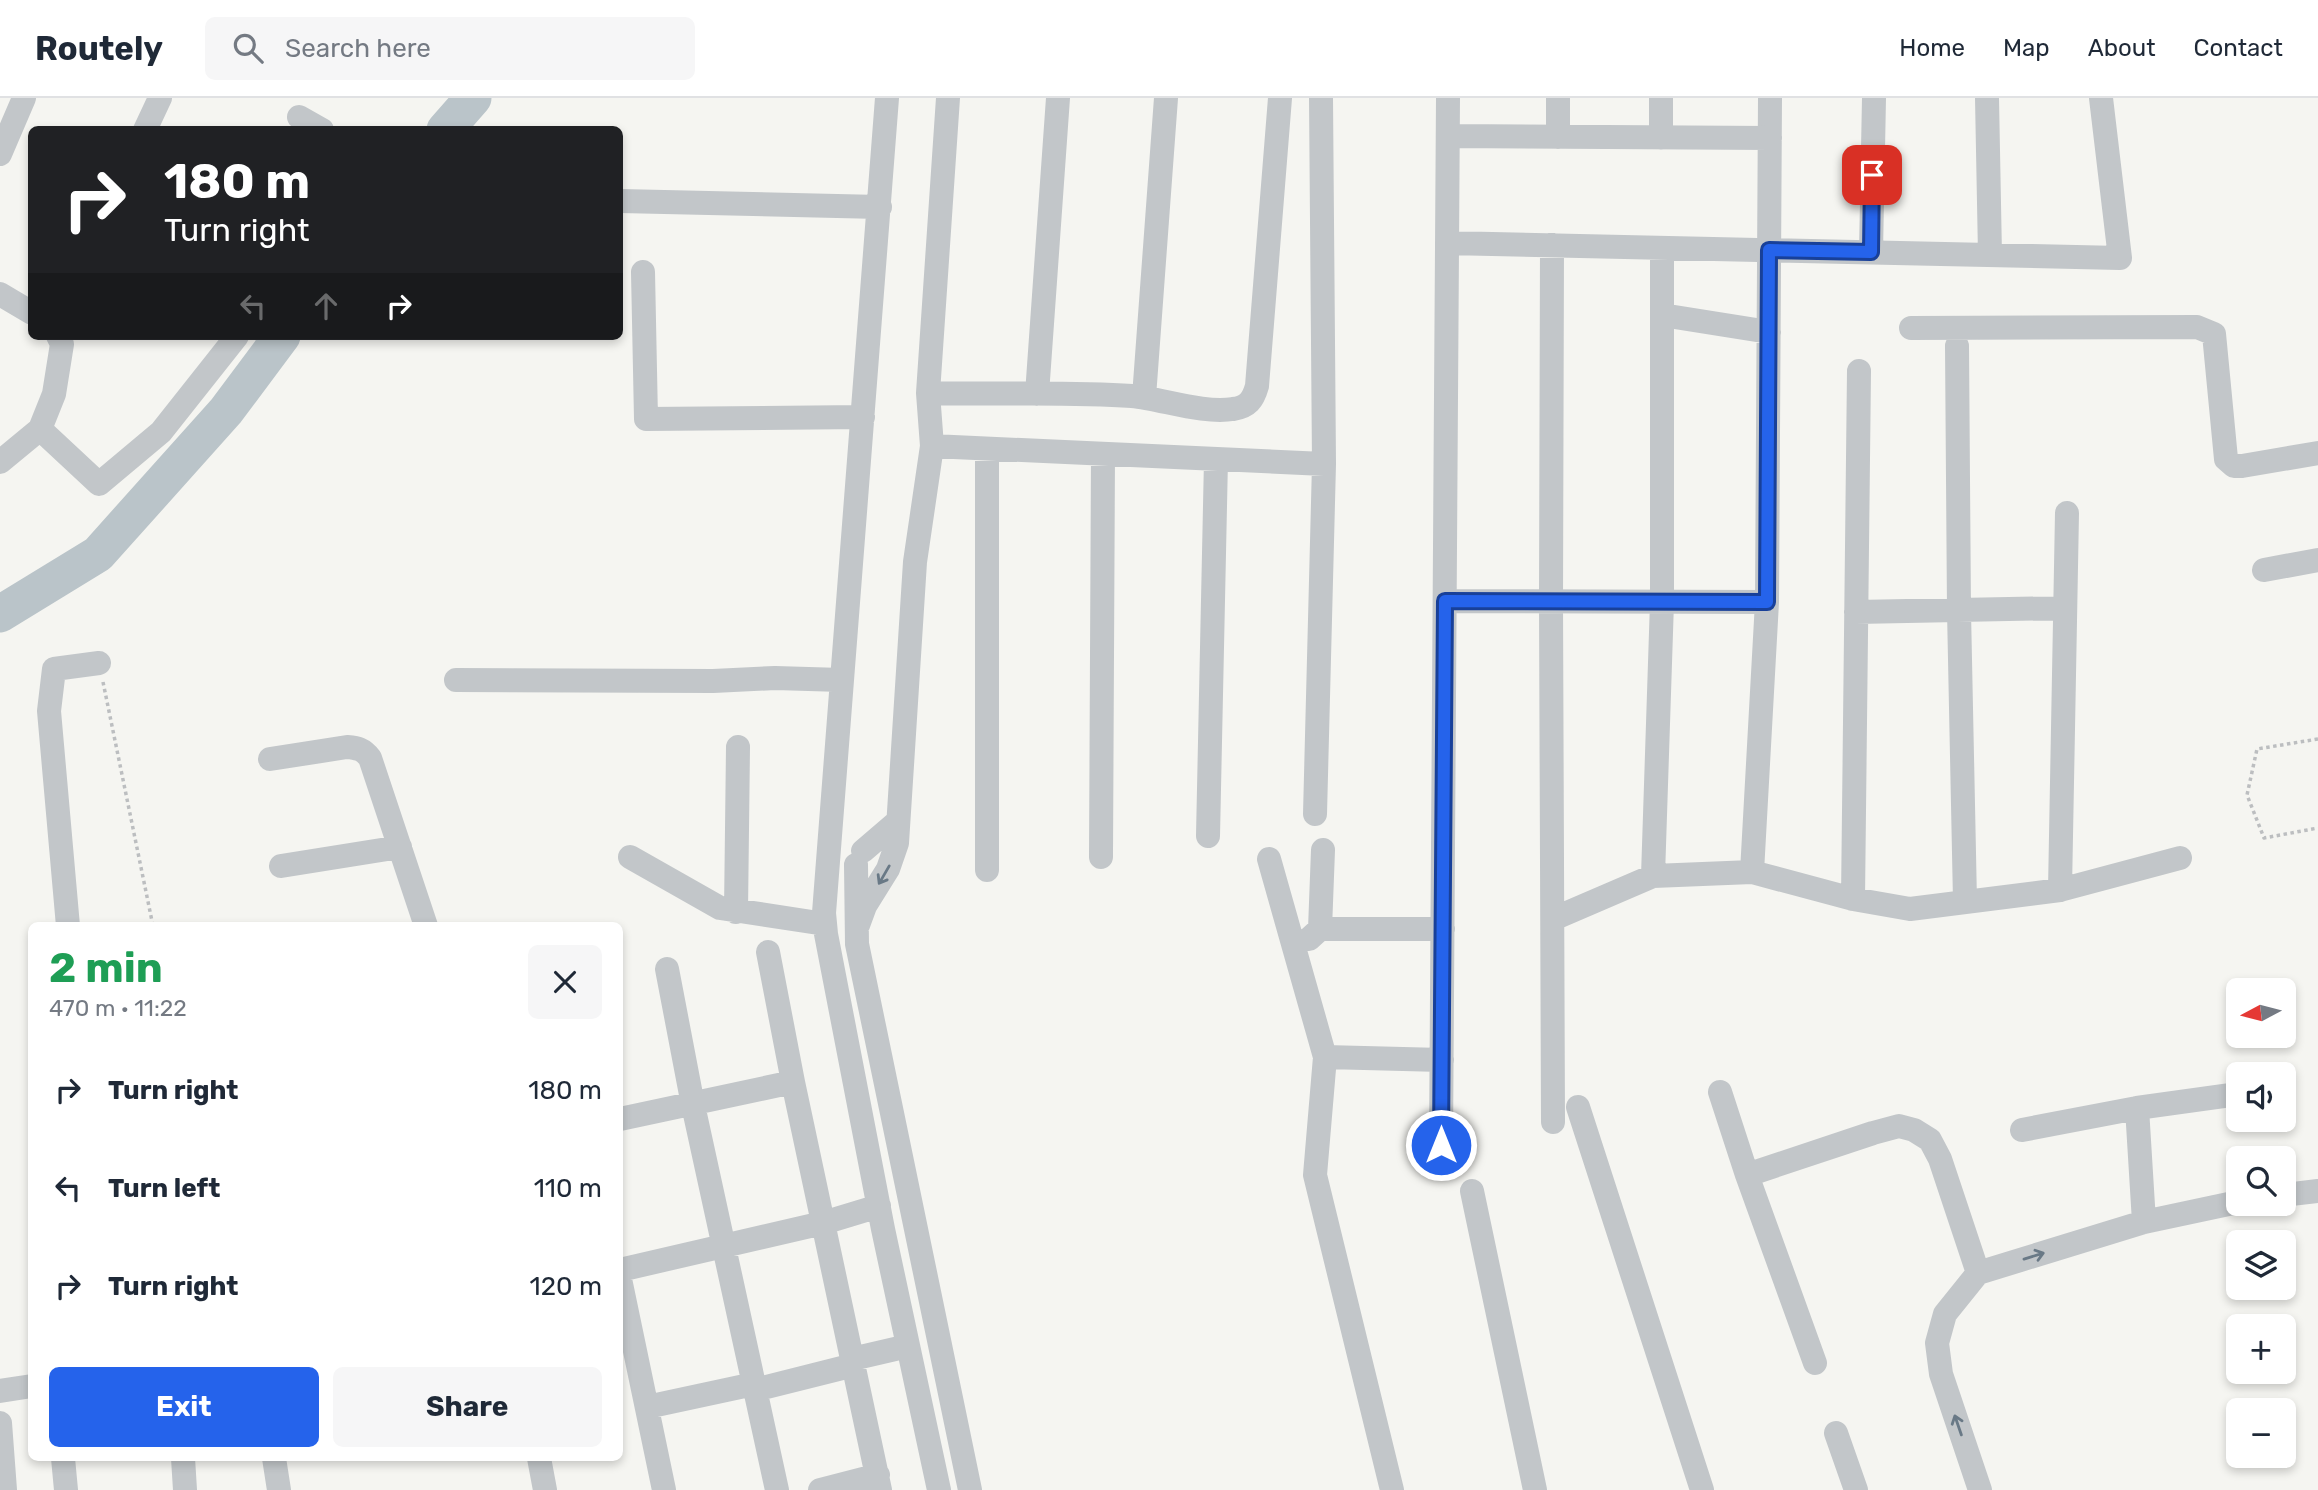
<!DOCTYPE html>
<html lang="en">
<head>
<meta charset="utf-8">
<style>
	:root { --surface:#fff; --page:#f6f6f7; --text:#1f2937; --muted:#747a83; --line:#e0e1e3; --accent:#2563eb }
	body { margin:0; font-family:Rubik,sans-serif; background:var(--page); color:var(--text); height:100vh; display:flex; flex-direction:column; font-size:26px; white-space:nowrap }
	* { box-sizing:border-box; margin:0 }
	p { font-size:23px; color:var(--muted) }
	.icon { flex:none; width:38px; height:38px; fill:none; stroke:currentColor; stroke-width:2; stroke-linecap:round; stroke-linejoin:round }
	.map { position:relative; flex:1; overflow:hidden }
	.sheet { position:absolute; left:28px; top:824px; width:595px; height:539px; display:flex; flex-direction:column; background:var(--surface); border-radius:10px; box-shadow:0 4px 10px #0003 }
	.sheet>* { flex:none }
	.hud { position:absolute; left:28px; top:28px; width:595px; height:214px; border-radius:10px; box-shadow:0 4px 10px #0003; background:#202124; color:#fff; overflow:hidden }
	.needle { width:46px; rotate:263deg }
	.tools { position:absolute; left:2226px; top:880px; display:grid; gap:14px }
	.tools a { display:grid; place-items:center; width:70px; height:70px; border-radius:10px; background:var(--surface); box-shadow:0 4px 10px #0003; font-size:35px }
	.pin { position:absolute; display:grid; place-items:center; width:60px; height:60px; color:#fff; margin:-30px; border-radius:14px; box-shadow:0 4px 10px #0006 }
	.me { position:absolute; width:77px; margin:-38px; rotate:0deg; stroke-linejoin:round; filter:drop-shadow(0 0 5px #0008) }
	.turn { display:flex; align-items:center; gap:24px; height:147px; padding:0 21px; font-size:32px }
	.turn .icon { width:91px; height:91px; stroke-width:2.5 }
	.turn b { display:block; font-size:49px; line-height:60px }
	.lanes { display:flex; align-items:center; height:66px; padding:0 21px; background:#0003; justify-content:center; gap:35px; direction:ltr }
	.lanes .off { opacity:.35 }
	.round { display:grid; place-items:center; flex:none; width:74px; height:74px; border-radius:10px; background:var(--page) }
	.summary { display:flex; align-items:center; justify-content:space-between; height:119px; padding:0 21px }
	h1 { font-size:42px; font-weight:700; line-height:52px; color:#1e9e55 }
	.cta { display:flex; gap:14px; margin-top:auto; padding:14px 21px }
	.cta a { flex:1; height:80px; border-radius:10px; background:var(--accent); color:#fff; font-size:28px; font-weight:700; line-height:80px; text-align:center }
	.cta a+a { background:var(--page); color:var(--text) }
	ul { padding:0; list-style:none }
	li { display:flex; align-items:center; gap:21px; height:98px; padding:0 21px }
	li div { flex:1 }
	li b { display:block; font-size:26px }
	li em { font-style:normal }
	header { display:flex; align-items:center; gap:42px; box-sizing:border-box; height:98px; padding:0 35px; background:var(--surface); border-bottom:2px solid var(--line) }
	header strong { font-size:33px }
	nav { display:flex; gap:38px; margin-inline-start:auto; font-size:24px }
	.search { width:490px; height:63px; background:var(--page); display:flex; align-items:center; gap:18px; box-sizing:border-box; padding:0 24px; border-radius:10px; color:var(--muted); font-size:26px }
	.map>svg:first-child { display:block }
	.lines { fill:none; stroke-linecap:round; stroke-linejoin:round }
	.river { stroke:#bac4c9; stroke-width:37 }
	.path { stroke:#bcbec0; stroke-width:3.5; stroke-dasharray:3.5 3.5; stroke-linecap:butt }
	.minor { stroke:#c2c6c9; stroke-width:24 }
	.oneway { stroke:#697986 }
	.route-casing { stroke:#184099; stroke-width:18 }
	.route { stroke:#2563eb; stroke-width:12 }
</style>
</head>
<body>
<header>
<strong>Routely</strong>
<div class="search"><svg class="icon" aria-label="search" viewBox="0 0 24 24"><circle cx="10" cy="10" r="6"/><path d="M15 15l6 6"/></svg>Search here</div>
<nav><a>Home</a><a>Map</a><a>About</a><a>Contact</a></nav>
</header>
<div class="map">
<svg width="2318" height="1392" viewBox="0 0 2318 1392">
	<rect width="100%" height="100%" fill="#f5f5f1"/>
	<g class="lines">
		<path class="river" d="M445 32 473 0
			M0 516 98 456 226 313 282 238"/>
		<path class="path" d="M103 584 153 828
			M2318 641 2257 651 2247 697 2264 740 2318 730"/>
		<path class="minor" d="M887 0 824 815 826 836 883 1131 939 1392
			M1558 0V39
			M1987 0 1990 157
			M299 19 322 32
			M145 32 160 0
			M1448 38 1770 40
			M1661 40V0
			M0 56 24 0
			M620 103 880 109
			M1447 145 2120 160 2101 0
			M1552 147 1551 504 1553 1024
			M1871 154 1874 0
			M643 174 646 321 863 319
			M0 196 32 215
			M1662 217 1769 234
			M1911 230 2197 229 2214 236 2226 361 2234 368H2242L2318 355
			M1957 248 1959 513 1965 803
			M928 295C996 297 1064 293 1132 298 1162 301 1204 316 1233 311 1248 309 1253 302 1257 288L1280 0
			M1037 296 1058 0
			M1144 299 1166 0
			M40 331 99 386 161 334 237 238
			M932 348 1324 366
			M987 351V772
			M0 364 40 331 54 296 62 246 58 238
			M2264 472 2318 462
			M1445 503 1767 504 1770 0
			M1856 514 2065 510
			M456 582 713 583 775 580 842 582
			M270 661 347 649C358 650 363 651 370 660L426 828
			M1315 716 1324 366 1321 0
			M1208 738 1216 361
			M863 753 898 723
			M630 759 720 810 825 826
			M1101 759 1103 356
			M1269 761 1325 959 1315 1077 1392 1392
			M856 767 857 846 970 1392
			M281 768 400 749
			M1752 774 1767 504
			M1653 778 1662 504V150
			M2060 792 2067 415
			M1853 801 1859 273
			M736 814 738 649
			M1553 821 1653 778 1752 774 1853 801 1910 811 2060 792 2180 760
			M858 827 865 808 888 771 897 745 915 464 932 348 928 295 948 0
			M68 828 49 613 54 571 99 565
			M1320 831H1443
			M1309 841 1320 831 1323 752
			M768 854 793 984 880 1392
			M667 871 693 1007 777 1392
			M1325 959 1442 962
			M1720 994 1747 1077 1815 1265
			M1578 1009 1702 1392
			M2137 1010 2144 1124
			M620 1021 793 984
			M2022 1032 2137 1010 2238 996
			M1441 1047 1448 0
			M1747 1077 1873 1035 1899 1028 1914 1032 1930 1042 1940 1061 1978 1175
			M1472 1093 1535 1392
			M2284 1097 2318 1093
			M620 1172 823 1125 879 1108
			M620 1181 664 1392
			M852 1261 908 1248
			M755 1292 854 1267
			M0 1293 32 1288
			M647 1309 754 1286
			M0 1325 5 1392
			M1836 1335 1856 1392
			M63 1360 66 1392
			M183 1360 185 1392
			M274 1360 279 1392
			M539 1360 545 1392
			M820 1392 878 1377
			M1980 1392 1941 1276 1937 1245 1945 1216 1978 1175 2144 1124 2238 1104"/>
	</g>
	<defs><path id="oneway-shaft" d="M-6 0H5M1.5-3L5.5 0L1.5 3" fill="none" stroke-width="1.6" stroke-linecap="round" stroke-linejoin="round" transform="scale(1.75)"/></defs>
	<g class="oneway">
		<use href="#oneway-shaft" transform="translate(884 777) rotate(120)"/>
		<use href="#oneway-shaft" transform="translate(2034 1158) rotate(-17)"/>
		<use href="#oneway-shaft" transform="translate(1958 1327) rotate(-109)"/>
	</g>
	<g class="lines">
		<g class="route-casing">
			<path id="route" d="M1441 1047 1445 503 1767 504 1769 152 1871 154 1872 77"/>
		</g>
		<use href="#route" class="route"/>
	</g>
</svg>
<div class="tools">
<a><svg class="needle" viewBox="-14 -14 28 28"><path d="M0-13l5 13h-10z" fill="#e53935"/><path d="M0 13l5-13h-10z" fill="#747a83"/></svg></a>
<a><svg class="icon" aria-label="sound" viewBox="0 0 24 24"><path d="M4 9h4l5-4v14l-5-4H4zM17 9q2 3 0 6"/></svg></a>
<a><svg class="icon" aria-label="search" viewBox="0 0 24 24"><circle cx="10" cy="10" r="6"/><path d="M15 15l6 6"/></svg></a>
<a><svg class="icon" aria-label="layers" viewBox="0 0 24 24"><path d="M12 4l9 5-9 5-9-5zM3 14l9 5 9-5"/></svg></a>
<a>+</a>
<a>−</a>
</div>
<div class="pin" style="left:1872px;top:77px;background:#d93025"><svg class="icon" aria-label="arrive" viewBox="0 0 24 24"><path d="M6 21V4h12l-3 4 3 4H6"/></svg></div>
<svg class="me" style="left:1441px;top:1047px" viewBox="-20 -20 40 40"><circle r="17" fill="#2563eb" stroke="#fff" stroke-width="3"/><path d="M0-11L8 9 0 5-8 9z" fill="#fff"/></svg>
<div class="hud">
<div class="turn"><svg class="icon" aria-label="right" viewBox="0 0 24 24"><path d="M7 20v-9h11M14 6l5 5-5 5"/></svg><div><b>180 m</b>Turn right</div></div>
<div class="lanes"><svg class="icon off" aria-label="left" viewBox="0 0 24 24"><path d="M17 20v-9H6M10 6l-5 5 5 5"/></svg><svg class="icon off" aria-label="ahead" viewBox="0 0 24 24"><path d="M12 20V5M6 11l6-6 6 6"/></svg><svg class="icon" aria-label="right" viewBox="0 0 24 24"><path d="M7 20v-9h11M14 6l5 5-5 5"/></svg></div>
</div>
<section class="sheet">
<div class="summary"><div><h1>2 min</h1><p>470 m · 11:22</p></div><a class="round"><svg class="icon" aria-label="close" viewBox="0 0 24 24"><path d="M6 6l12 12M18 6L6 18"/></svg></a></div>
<ul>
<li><svg class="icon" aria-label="right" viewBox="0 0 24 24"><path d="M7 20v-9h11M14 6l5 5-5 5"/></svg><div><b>Turn right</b></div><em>180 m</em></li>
<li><svg class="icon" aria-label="left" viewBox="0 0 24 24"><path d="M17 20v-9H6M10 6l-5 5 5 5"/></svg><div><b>Turn left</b></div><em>110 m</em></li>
<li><svg class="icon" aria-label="right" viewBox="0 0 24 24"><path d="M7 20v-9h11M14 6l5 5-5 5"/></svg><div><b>Turn right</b></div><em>120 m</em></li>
</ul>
<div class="cta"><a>Exit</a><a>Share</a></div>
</section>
</div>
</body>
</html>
